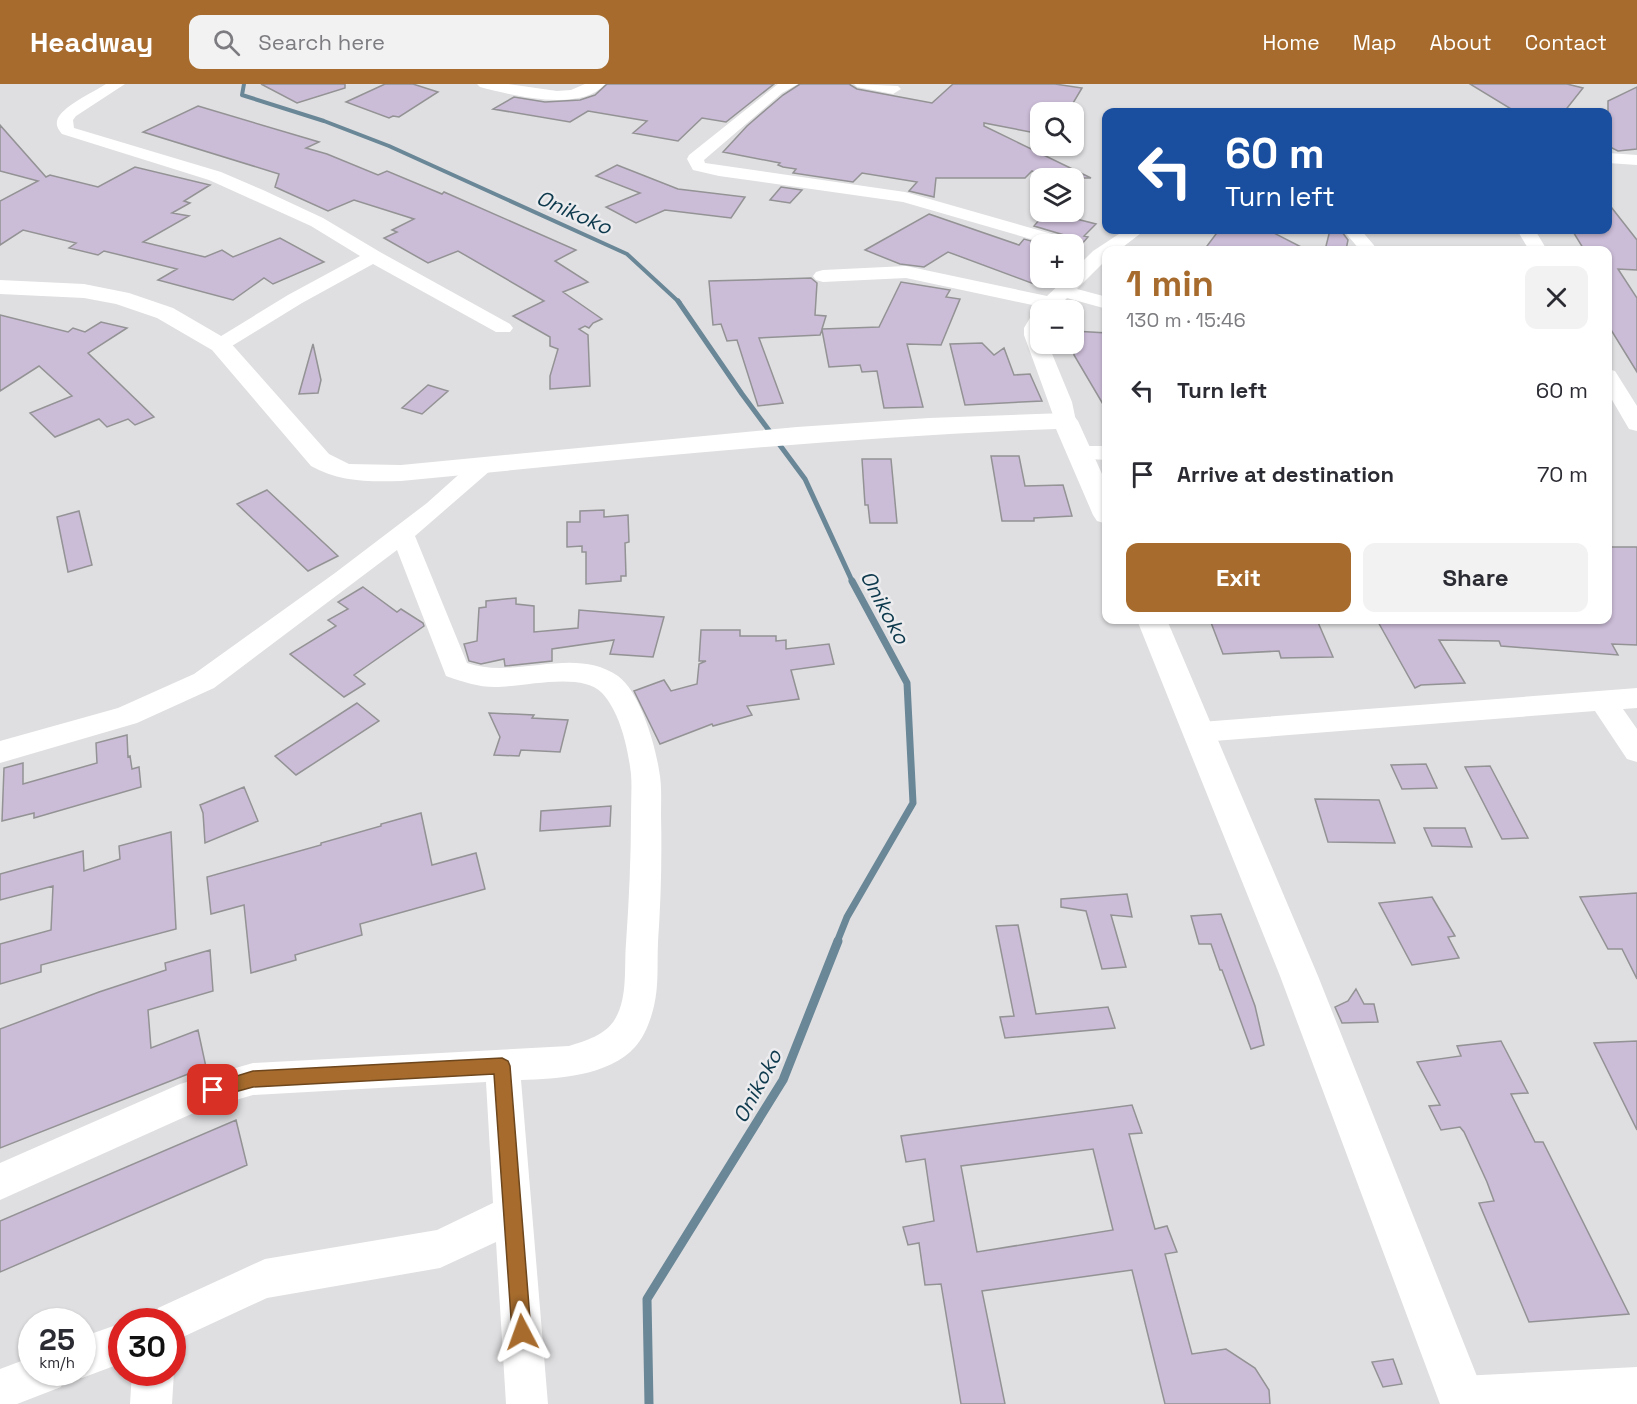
<!DOCTYPE html>
<html lang="en">
<head>
<meta charset="utf-8">
<style>
	:root { --surface:#fff; --page:#f2f2f3; --text:#2b2b33; --muted:#7c7c81; --accent:#a76c2d }
	body { margin:0; font-family:"Space Grotesk",sans-serif; background:var(--page); color:var(--text); height:100vh; display:flex; flex-direction:column; font-size:22px; white-space:nowrap }
	* { box-sizing:border-box; margin:0 }
	p { font-size:20px; color:var(--muted) }
	.icon { flex:none; width:33px; height:33px; fill:none; stroke:currentColor; stroke-width:2; stroke-linecap:round; stroke-linejoin:round }
	.map { position:relative; flex:1; overflow:hidden }
	.drawer { position:absolute; left:1102px; top:162px; width:510px; height:378px; display:flex; flex-direction:column; background:var(--surface); border-radius:12px; box-shadow:0 2px 4px #0004 }
	.drawer>* { flex:none }
	.guide { position:absolute; left:1102px; top:24px; width:510px; height:126px; border-radius:12px; box-shadow:0 2px 4px #0004; background:#1a4fa0; color:#fff; overflow:hidden }
	.tools { position:absolute; left:1030px; top:18px; display:grid; gap:12px }
	.tools a { display:grid; place-items:center; width:54px; height:54px; border-radius:12px; background:var(--surface); box-shadow:0 2px 4px #0004; font-size:30px }
	.speed { position:absolute; left:18px; top:1224px; display:flex; gap:12px; font-size:30px; font-weight:700; text-align:center }
	.speed>* { display:grid; place-content:center; width:78px; height:78px; border-radius:50%; background:var(--surface); box-shadow:0 2px 4px #0004; line-height:1 }
	.speed small { font-size:15px; font-weight:400 }
	.speed .limit { border:9px solid #d22; background:#fff; color:#111 }
	.pin { position:absolute; display:grid; place-items:center; width:51px; height:51px; color:#fff; margin:-26px; border-radius:12px; box-shadow:0 3px 9px #0006 }
	.me { position:absolute; width:66px; margin:-33px; rotate:356deg; stroke-linejoin:round; filter:drop-shadow(0 0 4px #0008) }
	.turn { display:flex; align-items:center; gap:21px; height:126px; padding:0 24px; font-size:27px }
	.turn .icon { width:78px; height:78px; stroke-width:2.5 }
	.turn b { display:block; font-size:42px; line-height:51px }
	.round { display:grid; place-items:center; flex:none; width:63px; height:63px; border-radius:12px; background:var(--page) }
	.summary { display:flex; align-items:center; justify-content:space-between; height:102px; padding:0 24px }
	h1 { font-size:36px; font-weight:800; line-height:45px; color:var(--accent) }
	.primary-button { display:flex; gap:12px; margin-top:auto; padding:12px 24px }
	.primary-button a { flex:1; height:69px; border-radius:12px; background:var(--accent); color:#fff; font-size:24px; font-weight:800; line-height:69px; text-align:center }
	.primary-button a+a { background:var(--page); color:var(--text) }
	ul { padding:0; list-style:none }
	li { display:flex; align-items:center; gap:18px; height:84px; padding:0 24px }
	li div { flex:1 }
	li b { display:block; font-size:22px }
	li em { font-style:normal }
	header { display:flex; align-items:center; gap:36px; box-sizing:border-box; height:84px; padding:0 30px; background:var(--accent); color:#fff }
	header strong { font-size:28px }
	nav { display:flex; gap:33px; margin-inline-start:auto; font-size:21px }
	.search { width:420px; height:54px; background:var(--page); display:flex; align-items:center; gap:15px; box-sizing:border-box; padding:0 21px; border-radius:12px; color:var(--muted); font-size:22px }
	.map>svg:first-child { display:block }
	.lines { fill:none; stroke-linecap:round; stroke-linejoin:round }
	.stream-far3 { stroke:#6a8797; stroke-width:4 }
	.stream-far2 { stroke:#6a8797; stroke-width:5 }
	.stream-far1 { stroke:#6a8797; stroke-width:7 }
	.stream { stroke:#6a8797; stroke-width:9 }
	.building { fill:#cbbcd7; stroke:#939294; stroke-width:1.5; fill-rule:evenodd }
	.street { fill:#fff; fill-rule:evenodd }
	.secondary { fill:#fff; fill-rule:evenodd }
	.route { fill:#a76c2d; stroke:#6d461d; stroke-width:1.5 }
	.labels { text-anchor:middle; dominant-baseline:central; stroke-width:5; stroke-linejoin:round; paint-order:stroke }
	.water-label { font-size:21px; font-style:italic; fill:#0d394c; stroke:#ececef }
</style>
</head>
<body>
<header>
<strong>Headway</strong>
<div class="search"><svg class="icon" aria-label="search" viewBox="0 0 24 24"><circle cx="10" cy="10" r="6"/><path d="M15 15l6 6"/></svg>Search here</div>
<nav><a>Home</a><a>Map</a><a>About</a><a>Contact</a></nav>
</header>
<div class="map">
<svg width="1637" height="1320" viewBox="0 0 1637 1320">
	<rect width="100%" height="100%" fill="#dfdfe1"/>
	<g class="lines">
		<path class="stream-far3" d="M244 0 242 11 324 37 389 62 627 170 680 219"/>
		<path class="stream-far2" d="M678 217 742 310 805 395 853 499"/>
		<path class="stream-far1" d="M837 858 847 833 913 719 907 599 852 497"/>
		<path class="stream" d="M649 1320 647 1215 783 996 838 857"/>
	</g>
	<path class="building" d="M261 0H345V4L297 19Z
		M385 0H413L438 8 399 33 393 32 389 34 346 18Z
		M607 0H774L726 38 702 34 678 57 633 49 647 37 588 27 570 38 493 25 514 13 545 18 580 16 595 11Z
		M800 0H849L857 5 932 19 953 0H1055L1082 4 1069 26 1041 21V50L984 39V42L1091 94H1047L1032 87 1025 94H936L934 113 909 107 917 98 862 89 853 98 793 89 796 85 783 83 778 81 780 79 723 68 747 42 783 11Z
		M1470 0H1567L1583 4 1564 28H1516Z
		M1637 3V65L1618 67 1608 62V17Z
		M198 22 319 58 306 64 327 70 378 91 387 87 442 110 444 108 576 166 555 177 588 198 563 208 602 235 593 239 589 244 585 242 579 245 588 251 590 302 550 305V292L558 265 550 262V253L513 232 544 217 458 167 428 179 384 154 397 148 392 146 414 135 354 116 328 127 275 103 279 90 143 48Z
		M0 41 46 93 50 91 98 103 135 83 210 101 184 117 190 119 172 129 189 132 143 158 205 173 222 166 233 173 280 154 324 178 273 200 264 194 233 216 158 196 177 185 104 167 98 171 69 164 76 159 23 146 0 161V117L38 97 0 87Z
		M617 81 678 105 745 113 731 134 665 126 636 139 606 123 640 109 596 92Z
		M781 103 802 106 790 119 770 116Z
		M1608 119 1637 156V186L1618 185 1637 214V288L1608 241V166L1583 164 1572 146H1608Z
		M929 130 1019 161 1024 155 1042 160 1041 194H1053L1042 203 948 168 924 183 900 180 865 166Z
		M1044 130 1059 133 1061 131 1096 140 1084 152 1088 153 1074 169V162L1077 160 1074 154 1034 142Z
		M1219 146H1268L1307 166H1204Z
		M1330 146 1342 148 1348 156 1346 166H1325Z
		M811 194 817 199 815 231 826 232 822 245 879 243 901 198 950 206 946 213 960 215 941 261 907 260 923 323 884 324 877 287 862 288 860 281 829 283 822 246 820 251 759 254 783 319 758 322 737 256 727 257 721 240 713 241 709 197Z
		M0 231 68 248 73 244 85 248 101 238 127 244 88 269 154 333 135 341 128 335 107 343 99 335 55 353 30 329 72 312 39 282 0 307Z
		M1074 247 1107 249V327L1074 271Z
		M982 259 994 271 1004 264 1014 291 1030 290 1042 317 965 321 950 260Z
		M313 260 321 296 318 309 299 310Z
		M428 301 448 307 422 330 402 324Z
		M991 372H1019L1025 402 1063 401 1072 432 1034 434V437H1002Z
		M862 375H891L897 439H870L868 421H865Z
		M267 406 338 472 308 487 237 420Z
		M604 426V433L628 431 629 458 625 459 626 492H621V497L586 500V468H582V462L567 463V438H580V427Z
		M79 427 92 481 68 488 57 433Z
		M1608 463H1637V561L1612 560 1618 571 1501 562 1499 557 1439 556 1465 599 1421 601 1415 604 1377 536H1608Z
		M363 503 397 528 401 525 423 539 424 542 354 591 365 600 344 613 290 570 336 542 328 536 348 525 338 518Z
		M516 514V520L534 522V548L578 544 579 526 664 533 653 573 610 570 614 556 552 565V577L505 582 504 575 481 580 469 577 464 560 477 557 479 524 486 523V517Z
		M1210 536H1317L1333 573 1281 574 1279 567 1223 570Z
		M701 546H740V552H776V557L786 556V565L829 560 834 580 791 586 799 615 747 622 752 631 713 642 712 640 660 660 634 607 664 596 671 607 697 600 699 580 706 577H699Z
		M357 619 379 637 296 691 275 672Z
		M489 629 534 631 532 634 568 636 560 668 521 666 519 672 494 671 500 653Z
		M127 651 128 673 130 672 132 685 139 683 141 703 34 734V729L2 737 4 684 23 679V700L97 679 96 659Z
		M1426 680 1437 704 1402 705 1391 681Z
		M1490 682 1528 754 1502 755 1465 683Z
		M244 703 258 737 205 759 203 729 200 721Z
		M1315 715 1379 716 1395 759 1328 758Z
		M611 722 610 742 540 747 541 727Z
		M421 729 432 781 476 769 485 805 360 840 362 851 295 871 296 876 251 889 244 821 211 830 207 793 321 761V759L381 742V740Z
		M1424 744H1465L1472 763 1432 762Z
		M171 748 176 845 41 881V888L0 900V860L51 846 53 802 0 816V790L83 767 84 787 120 775 119 762Z
		M1637 809V895L1622 865H1608L1580 813Z
		M1127 810 1132 833 1111 831 1126 883 1102 885 1086 827 1061 823V815Z
		M1432 813 1455 852 1448 853 1459 874 1412 881 1379 819Z
		M1221 830 1255 922 1264 961 1251 965 1222 886H1220L1211 860H1199L1191 832Z
		M1018 841 1036 930 1108 923 1115 944 1005 954 1000 933 1014 932 996 842Z
		M210 866 213 907 148 926 151 964 198 946 206 983 0 1064V945L99 908 166 886 165 879Z
		M1356 905 1364 920H1374L1378 938 1342 939 1335 923 1348 917Z
		M1501 957 1528 1009 1511 1010 1535 1058H1543L1629 1230 1529 1238 1479 1119 1494 1117 1487 1098 1464 1048 1460 1043 1441 1046 1429 1022 1440 1021 1417 978 1461 972 1457 962Z
		M1637 957V1046L1594 959Z
		M1132 1021 1142 1049 1129 1050 1155 1145 1167 1142 1177 1168 1165 1170 1192 1270 1226 1265 1255 1284 1269 1306 1270 1320H1165L1132 1186 982 1207 1005 1320H961L941 1200 925 1201 919 1159 908 1161 903 1143 934 1137 925 1075 906 1078 901 1052ZM1093 1065 1113 1146 977 1168 961 1082Z
		M236 1036 247 1081 0 1188V1137Z
		M1393 1275 1402 1300 1383 1303 1372 1278Z"/>
	<g class="lines">
		<path class="street" d="M106 0H125L76 32 73 36 74 44 221 88 263 106 323 134 380 168 510 240 513 244 510 248H496L373 180 302 219 227 265 220 267 213 265 210 261 213 257 288 211 360 172 311 142 209 96 62 50C59 46 56 43 57 37 60 23 94 8 106 0Z
			M477 0H508L557 7 571 6 585 0H605C581 29 511 11 480 3Z
			M778 0H798L782 9 704 76 705 79 905 108 1073 156 1075 160H1048L903 118 719 92 693 86 687 75 689 71Z
			M854 0 898 2 901 5 893 10 857 3Z
			M1608 69 1637 71V81L1608 79Z
			M1125 146H1145L1119 166H1107V175L1077 205 1107 213V225L1067 214 1055 226H1041V260H1048L1072 318 1076 337 1073 342 1065 344 1057 342 1024 251V244L1037 222 906 194 823 198 816 196 813 192 816 188 823 186 906 182 1047 212 1066 194H1074V186L1093 167Z
			M1343 146H1361L1378 166H1360Z
			M1517 146H1535L1547 166H1529Z
			M1608 285 1615 287 1637 322V347L1629 345 1608 309Z
			M1080 362H1107V376L1072 374 1069 369 1072 364Z
			M483 374 491 376 494 381 491 386 415 452 467 579C515 596 574 561 618 592 640 608 655 660 659 686 662 701 661 716 661 731 662 774 661 816 658 858 657 880 659 901 654 922 651 935 645 952 635 963 609 992 557 995 521 996L548 1320H506L496 1158 440 1184 267 1214 172 1258V1238H152L158 1224 265 1175 437 1146 493 1119 486 998 253 1011 198 1027 0 1116V1079L180 1000 253 979 569 962C585 957 606 951 615 935 628 914 624 883 626 859 629 816 631 774 631 731 631 717 632 703 631 690 628 664 620 628 602 609 582 587 523 603 495 603 478 603 463 598 446 592L397 466 214 604 137 639 0 679V657L118 624 194 590 335 489 427 419 475 376Z
			M1637 604V624L1623 625 1637 645V678L1627 675 1595 627 1201 658 1191 655 1187 648 1191 641 1201 638Z
			M122 1239V1279L82 1294 68 1288H82V1253Z
			M32 1273V1288H66L61 1303 17 1320H0V1285Z
			M1637 1283V1320H1443L1440 1313 1446 1298 1461 1292Z
			M172 1286 174 1288 172 1320H130L132 1288H172Z"/>
		<path class="secondary" d="M0 196 84 200 129 209 173 224 228 256 329 370 349 380 401 381 797 343 929 334 1065 329 1074 332 1078 337 1107 401V440L1097 437 1093 431 1056 345C837 353 619 376 401 397 369 398 339 398 311 382L212 266 157 234 116 220 84 214 0 210Z
			M1137 536H1167L1318 892 1488 1320H1440L1280 892Z"/>
	</g>
	<path class="route" d="M502 974 508 977 510 982 531 1248 529 1255 522 1258 515 1255 512 1248 494 990 253 1003 213 1014 207 1012 205 1006 207 1001 253 987Z"/>
	<g class="labels">
		<g class="water-label">
			<text transform="translate(574 128) rotate(24)">Onikoko</text>
			<text transform="translate(885 523) rotate(62)">Onikoko</text>
			<text transform="translate(757 1002) rotate(-62)">Onikoko</text>
		</g>
	</g>
</svg>
<div class="tools">
<a><svg class="icon" aria-label="search" viewBox="0 0 24 24"><circle cx="10" cy="10" r="6"/><path d="M15 15l6 6"/></svg></a>
<a><svg class="icon" aria-label="layers" viewBox="0 0 24 24"><path d="M12 4l9 5-9 5-9-5zM3 14l9 5 9-5"/></svg></a>
<a>+</a>
<a>−</a>
</div>
<div class="speed"><div>25<small>km/h</small></div><div class="limit">30</div></div>
<div class="pin" style="left:213px;top:1006px;background:#d93025"><svg class="icon" aria-label="arrive" viewBox="0 0 24 24"><path d="M6 21V4h12l-3 4 3 4H6"/></svg></div>
<svg class="me" style="left:522px;top:1248px" viewBox="-20 -20 40 40"><path d="M0-17L14 15 0 8-14 15z" fill="#a76c2d" stroke="#fff" stroke-width="4"/></svg>
<div class="guide">
<div class="turn"><svg class="icon" aria-label="left" viewBox="0 0 24 24"><path d="M17 20v-9H6M10 6l-5 5 5 5"/></svg><div><b>60 m</b>Turn left</div></div>
</div>
<section class="drawer">
<div class="summary"><div><h1>1 min</h1><p>130 m · 15:46</p></div><a class="round"><svg class="icon" aria-label="close" viewBox="0 0 24 24"><path d="M6 6l12 12M18 6L6 18"/></svg></a></div>
<ul>
<li><svg class="icon" aria-label="left" viewBox="0 0 24 24"><path d="M17 20v-9H6M10 6l-5 5 5 5"/></svg><div><b>Turn left</b></div><em>60 m</em></li>
<li><svg class="icon" aria-label="arrive" viewBox="0 0 24 24"><path d="M6 21V4h12l-3 4 3 4H6"/></svg><div><b>Arrive at destination</b></div><em>70 m</em></li>
</ul>
<div class="primary-button"><a>Exit</a><a>Share</a></div>
</section>
</div>
</body>
</html>
